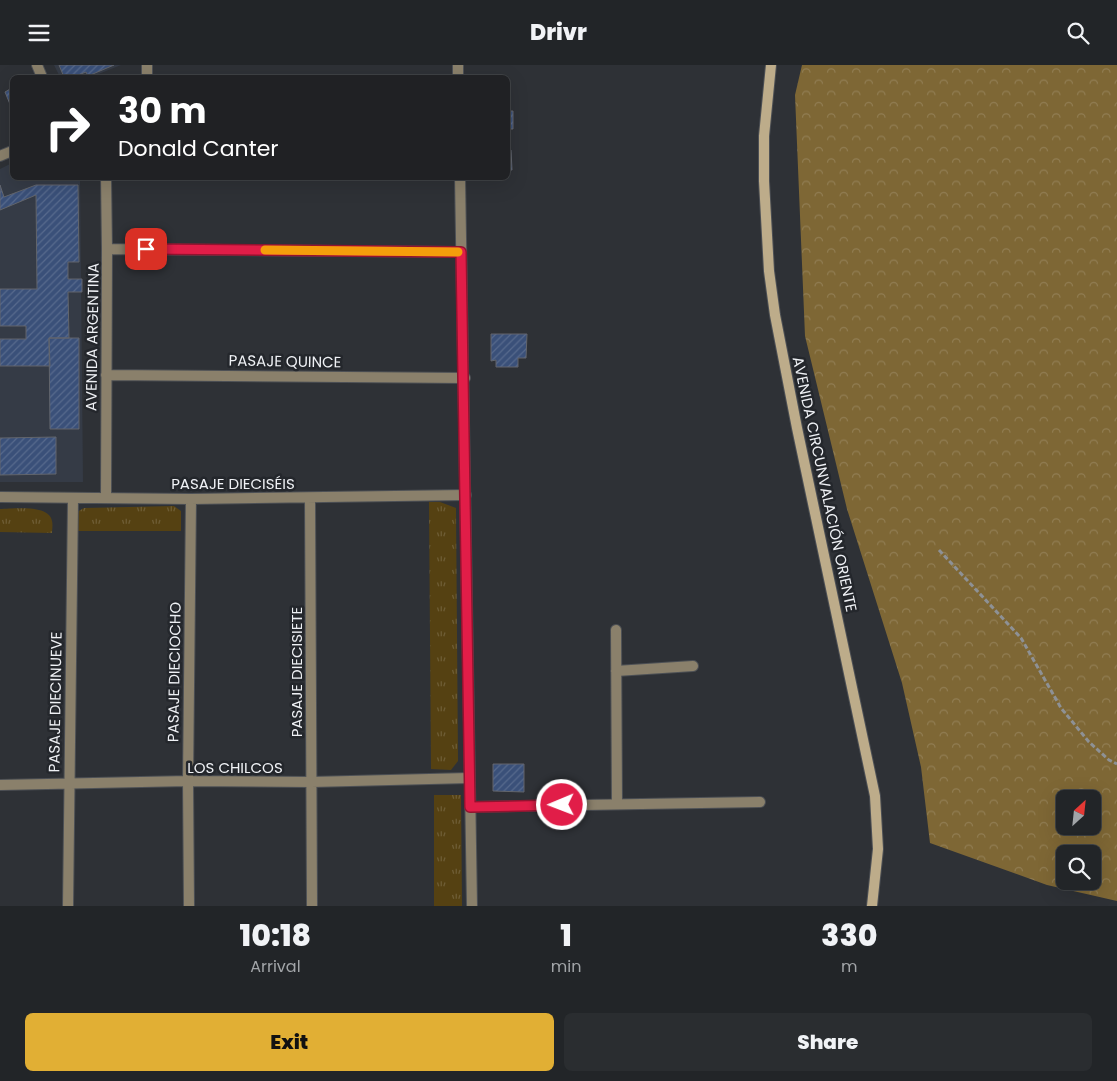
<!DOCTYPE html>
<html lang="en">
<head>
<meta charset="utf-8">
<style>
	:root { --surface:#222528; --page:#2a2d30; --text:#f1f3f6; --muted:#a2a5a8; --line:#3f4245; --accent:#e1af34 }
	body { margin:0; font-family:Poppins,sans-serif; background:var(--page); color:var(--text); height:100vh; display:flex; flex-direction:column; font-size:19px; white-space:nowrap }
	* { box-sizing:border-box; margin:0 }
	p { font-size:16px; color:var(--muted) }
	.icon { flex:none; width:28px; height:28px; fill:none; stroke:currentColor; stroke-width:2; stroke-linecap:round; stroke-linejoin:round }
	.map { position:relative; height:841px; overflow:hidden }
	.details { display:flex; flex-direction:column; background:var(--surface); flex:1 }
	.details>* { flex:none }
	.guide { position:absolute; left:10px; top:10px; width:500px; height:105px; border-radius:8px; box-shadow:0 5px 20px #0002,0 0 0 1px var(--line); background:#202124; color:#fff; overflow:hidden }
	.needle { width:32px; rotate:27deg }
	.fabs { position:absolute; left:1056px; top:725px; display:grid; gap:10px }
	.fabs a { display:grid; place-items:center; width:45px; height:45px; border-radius:8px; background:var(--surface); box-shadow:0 5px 20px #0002,0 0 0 1px var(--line); font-size:25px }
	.pin { position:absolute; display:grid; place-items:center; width:42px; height:42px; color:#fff; margin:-21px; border-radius:10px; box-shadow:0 2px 8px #0006 }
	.me { position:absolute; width:55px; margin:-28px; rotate:269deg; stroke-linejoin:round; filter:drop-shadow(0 0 4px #0008) }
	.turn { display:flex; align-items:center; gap:18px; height:105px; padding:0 25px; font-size:22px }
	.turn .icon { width:65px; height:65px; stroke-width:2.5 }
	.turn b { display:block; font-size:35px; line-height:42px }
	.eta { display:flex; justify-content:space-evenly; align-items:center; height:85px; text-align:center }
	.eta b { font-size:30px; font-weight:800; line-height:35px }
	.action { display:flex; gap:10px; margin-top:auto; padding:10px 25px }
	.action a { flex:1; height:58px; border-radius:8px; background:var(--accent); color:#111; font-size:20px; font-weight:800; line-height:58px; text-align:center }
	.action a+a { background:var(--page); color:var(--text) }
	header { display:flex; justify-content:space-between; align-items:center; height:65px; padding:0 25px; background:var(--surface); font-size:22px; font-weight:800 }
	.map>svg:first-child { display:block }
	.built { fill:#353b46 }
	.grass { fill:url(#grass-tufts) }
	.forest { fill:url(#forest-crowns); fill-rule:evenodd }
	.building { fill:url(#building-hatch); stroke:#62656c }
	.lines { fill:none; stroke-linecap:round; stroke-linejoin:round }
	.minor-casing { stroke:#4d5055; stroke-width:12 }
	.tertiary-casing { stroke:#4d5055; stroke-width:12 }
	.secondary-casing { stroke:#4d5055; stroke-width:12 }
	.path { stroke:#8e9195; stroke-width:3; stroke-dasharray:5 2.5; stroke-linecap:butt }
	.minor { stroke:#8a806b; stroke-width:10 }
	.tertiary { stroke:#8a806b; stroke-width:10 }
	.secondary { stroke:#bdac8a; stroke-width:10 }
	.route-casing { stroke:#92132f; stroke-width:12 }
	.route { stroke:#e11d48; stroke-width:9 }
	.slow { stroke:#f59e0b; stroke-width:9 }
	.labels { text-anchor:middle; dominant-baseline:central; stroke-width:5; stroke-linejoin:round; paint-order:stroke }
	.street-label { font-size:15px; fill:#eff1f5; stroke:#24272c }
</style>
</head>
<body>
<header><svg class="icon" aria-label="menu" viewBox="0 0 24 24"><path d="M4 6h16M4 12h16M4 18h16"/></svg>Drivr<svg class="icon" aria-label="search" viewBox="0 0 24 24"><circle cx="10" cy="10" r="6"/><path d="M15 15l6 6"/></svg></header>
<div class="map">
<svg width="1117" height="841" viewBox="0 0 1117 841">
	<defs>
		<pattern id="grass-tufts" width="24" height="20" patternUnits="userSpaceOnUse" patternTransform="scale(1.25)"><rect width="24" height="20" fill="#554112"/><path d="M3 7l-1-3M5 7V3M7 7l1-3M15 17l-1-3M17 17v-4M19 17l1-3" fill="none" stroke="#6e5d35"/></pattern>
		<pattern id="forest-crowns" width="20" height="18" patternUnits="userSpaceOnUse" patternTransform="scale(1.25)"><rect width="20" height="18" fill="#7e6735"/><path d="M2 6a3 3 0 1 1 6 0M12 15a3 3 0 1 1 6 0" fill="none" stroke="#917d53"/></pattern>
		<pattern id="building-hatch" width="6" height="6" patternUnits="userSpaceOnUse" patternTransform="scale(1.25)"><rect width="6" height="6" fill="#3a5079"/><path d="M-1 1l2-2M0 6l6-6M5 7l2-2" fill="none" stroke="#576a8d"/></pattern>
	</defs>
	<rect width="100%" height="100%" fill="#2e3136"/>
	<path class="built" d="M54 0H121L91 12H60Z
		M12 98V112L80 113 83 417H0V104Z"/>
	<path class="grass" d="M429 437H440L456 443 458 696 451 705 431 704Z
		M174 441 181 446V466H77V447L84 443Z
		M0 444C13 444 49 439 52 456 53 460 52 465 52 468L0 467Z
		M434 730H461L462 841H434Z"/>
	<path class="forest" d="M802 0H1117V836L1047 820 930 778 921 702 902 618 847 444 805 271 795 30ZM1065 734H1092V761H1065ZM1065 789H1092V816H1065Z"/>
	<path class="building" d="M59 0H114L88 11 86 7 73 12H64Z
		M12 23V44L5 27Z
		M508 46H513V64H508Z
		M508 85H511L512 105H508Z
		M0 120 4 132 36 120H78L79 197H68V214H82V227H68L69 273H49L50 301H0V274H26V261H0V224H37L36 130 0 145Z
		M491 269H527L526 293H518V302H496V295L491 296Z
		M49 273H79V364H50Z
		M56 372V409L0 410V373Z
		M493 699H524V727L493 726Z"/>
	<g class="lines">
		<g class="minor-casing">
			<path id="minor" d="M37 0 42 12
				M147 0V12
				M0 91 12 86
				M107 184 461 187
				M106 310 465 313
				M0 432 191 434 466 430
				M106 432 107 184 106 112
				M310 433 312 841
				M616 565 617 739
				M616 606 693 601
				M0 720 188 716 311 717 469 713
				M470 742 760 737
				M68 841 73 434
				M189 841 188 716 191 434"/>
		</g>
		<g class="tertiary-casing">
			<path id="tertiary" d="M458 0V12
				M460 112 472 841"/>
		</g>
		<g class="secondary-casing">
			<path id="secondary" d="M771 0 764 71V116L769 206 775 250 797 363 875 731 878 784 872 841"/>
		</g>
		<path class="path" d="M939 485 1021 573 1061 643 1089 677 1109 695 1117 699"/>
		<use href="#minor" class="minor"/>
		<use href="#tertiary" class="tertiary"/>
		<use href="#secondary" class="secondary"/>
	</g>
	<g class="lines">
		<g class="route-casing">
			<path id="route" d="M146 184 461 187 470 742 562 740"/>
		</g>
		<use href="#route" class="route"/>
		<path class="slow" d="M265 185 458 187"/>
	</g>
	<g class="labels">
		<g class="street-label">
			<text transform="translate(92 272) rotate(-89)">AVENIDA ARGENTINA</text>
			<text transform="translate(285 296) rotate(1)">PASAJE QUINCE</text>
			<text x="233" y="418">PASAJE DIECISÉIS</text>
			<text transform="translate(825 419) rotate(78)">AVENIDA CIRCUNVALACIÓN ORIENTE</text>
			<text transform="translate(174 607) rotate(-89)">PASAJE DIECIOCHO</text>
			<text transform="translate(296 607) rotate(-90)">PASAJE DIECISIETE</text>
			<text transform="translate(55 637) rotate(-89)">PASAJE DIECINUEVE</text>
			<text x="235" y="702">LOS CHILCOS</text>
		</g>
	</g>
</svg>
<div class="fabs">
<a><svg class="needle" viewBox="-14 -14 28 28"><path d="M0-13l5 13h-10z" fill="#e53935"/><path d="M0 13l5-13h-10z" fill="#a2a5a8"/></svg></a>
<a><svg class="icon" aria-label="search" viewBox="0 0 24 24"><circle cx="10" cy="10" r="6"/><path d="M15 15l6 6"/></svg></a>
</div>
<div class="pin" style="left:146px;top:184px;background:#d93025"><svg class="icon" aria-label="arrive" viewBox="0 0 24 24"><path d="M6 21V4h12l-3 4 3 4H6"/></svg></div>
<svg class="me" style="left:562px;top:740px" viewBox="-20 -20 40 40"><circle r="17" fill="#e11d48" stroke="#fff" stroke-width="3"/><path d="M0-11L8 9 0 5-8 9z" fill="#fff"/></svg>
<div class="guide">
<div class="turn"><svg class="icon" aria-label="right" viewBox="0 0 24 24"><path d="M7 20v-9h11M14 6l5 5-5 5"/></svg><div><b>30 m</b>Donald Canter</div></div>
</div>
</div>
<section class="details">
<div class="eta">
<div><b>10:18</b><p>Arrival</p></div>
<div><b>1</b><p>min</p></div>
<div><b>330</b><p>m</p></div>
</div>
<div class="action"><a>Exit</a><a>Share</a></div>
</section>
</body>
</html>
